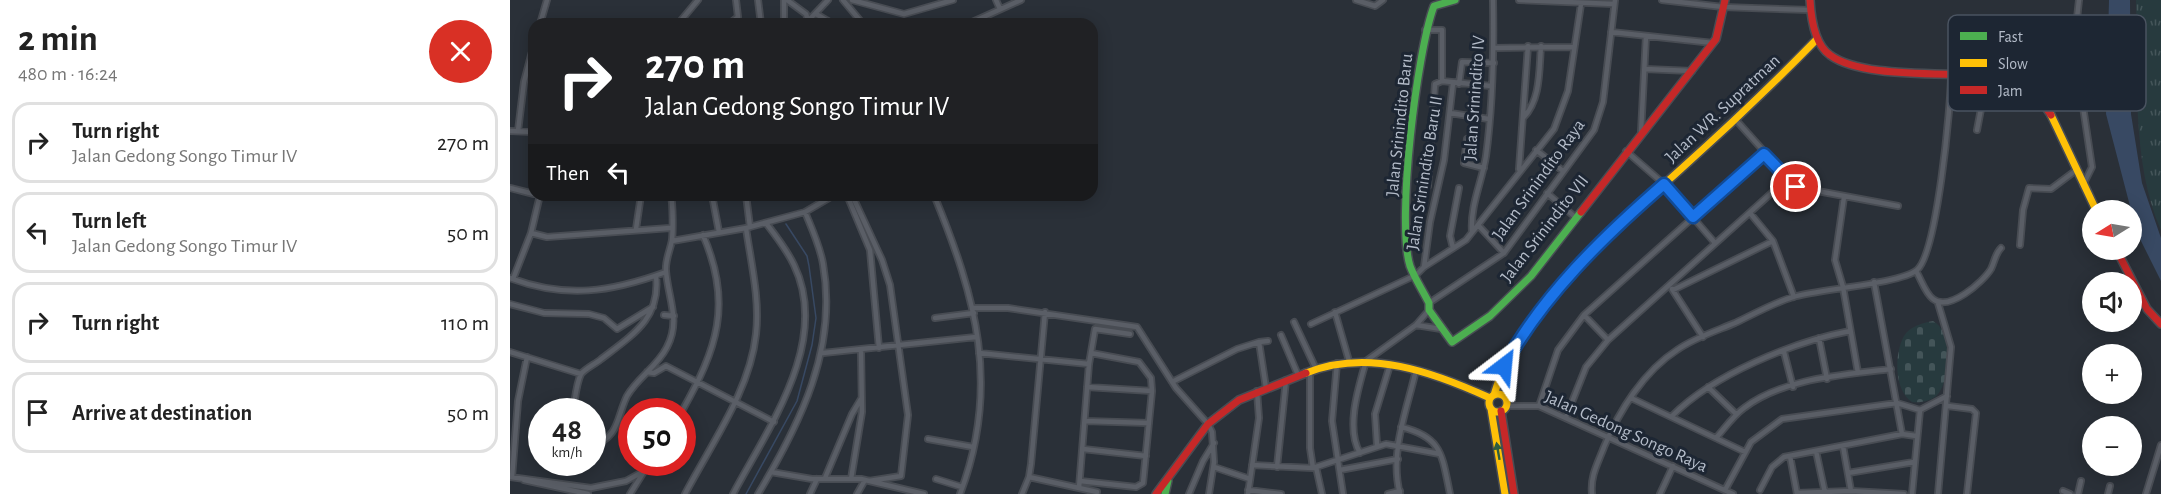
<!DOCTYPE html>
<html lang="en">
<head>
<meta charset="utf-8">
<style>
	:root { --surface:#fff; --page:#f6f6f6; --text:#222; --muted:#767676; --line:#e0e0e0 }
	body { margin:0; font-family:"Alegreya Sans",sans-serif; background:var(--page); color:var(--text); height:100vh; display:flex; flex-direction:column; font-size:22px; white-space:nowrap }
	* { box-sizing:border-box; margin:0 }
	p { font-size:20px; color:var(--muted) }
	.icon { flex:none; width:33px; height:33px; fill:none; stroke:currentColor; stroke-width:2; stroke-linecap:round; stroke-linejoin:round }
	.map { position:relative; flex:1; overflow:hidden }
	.drawer { display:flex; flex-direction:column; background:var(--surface); width:510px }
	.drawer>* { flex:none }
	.top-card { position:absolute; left:18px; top:18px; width:570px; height:183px; border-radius:18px; box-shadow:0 3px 15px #0003; background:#202124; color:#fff; overflow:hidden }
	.needle { width:39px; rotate:259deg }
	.buttons { position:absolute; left:1572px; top:200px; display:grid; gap:12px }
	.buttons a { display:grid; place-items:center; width:60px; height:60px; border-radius:50%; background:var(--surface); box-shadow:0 3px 15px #0003; font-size:30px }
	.speed { position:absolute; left:18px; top:398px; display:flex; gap:12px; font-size:30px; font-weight:700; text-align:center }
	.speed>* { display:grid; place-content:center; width:78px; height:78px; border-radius:50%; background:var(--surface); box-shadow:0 3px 15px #0003; line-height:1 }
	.speed small { font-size:15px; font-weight:400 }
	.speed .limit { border:9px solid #d22; background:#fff; color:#111 }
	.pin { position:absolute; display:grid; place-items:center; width:51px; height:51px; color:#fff; margin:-26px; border:3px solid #fff; border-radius:50%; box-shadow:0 2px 6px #0007 }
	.me { position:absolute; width:66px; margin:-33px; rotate:29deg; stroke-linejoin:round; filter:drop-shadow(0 0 4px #0008) }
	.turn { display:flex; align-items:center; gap:21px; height:126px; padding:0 18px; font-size:27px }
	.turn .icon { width:78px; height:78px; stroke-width:2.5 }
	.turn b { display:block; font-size:42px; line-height:51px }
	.then { display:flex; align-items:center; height:57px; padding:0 18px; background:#0003; gap:12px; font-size:22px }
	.round { display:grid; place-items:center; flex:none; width:63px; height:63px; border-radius:32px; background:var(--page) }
	.head { display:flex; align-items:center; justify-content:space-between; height:102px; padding:0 18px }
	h1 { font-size:36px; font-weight:700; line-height:45px }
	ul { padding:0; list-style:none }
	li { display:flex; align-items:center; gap:18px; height:81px; margin:0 12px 9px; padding:0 6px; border:3px solid var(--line); border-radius:18px }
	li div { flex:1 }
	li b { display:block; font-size:22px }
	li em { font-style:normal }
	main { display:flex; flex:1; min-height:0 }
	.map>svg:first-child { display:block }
	.grass { fill:url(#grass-tufts) }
	.cemetery { fill:url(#cemetery-stones) }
	.water { fill:#384963 }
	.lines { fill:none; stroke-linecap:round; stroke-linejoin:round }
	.stream { stroke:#384963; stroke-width:1.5 }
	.street-casing { stroke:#484c53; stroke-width:8 }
	.fast-casing { stroke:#484c53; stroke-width:10 }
	.slow-casing { stroke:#484c53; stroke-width:10 }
	.jam-casing { stroke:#484c53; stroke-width:10 }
	.street { stroke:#5a5e66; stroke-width:4.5 }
	.fast { stroke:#4caf50; stroke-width:7 }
	.slow { stroke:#ffc107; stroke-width:7 }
	.jam { stroke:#c62828; stroke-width:7 }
	.oneway { fill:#305d3f }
	.route-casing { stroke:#114b97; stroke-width:15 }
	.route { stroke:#1a73e8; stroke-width:10 }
	.labels { text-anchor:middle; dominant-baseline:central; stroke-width:6; stroke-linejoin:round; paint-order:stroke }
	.street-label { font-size:18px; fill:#b4bcc9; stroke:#1d2633 }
	.key { fill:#1d2633; stroke:#4a5360; stroke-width:1.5 }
	.key-label { font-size:16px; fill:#b4bcc9 }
</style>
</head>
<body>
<main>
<section class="drawer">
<div class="head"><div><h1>2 min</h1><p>480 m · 16:24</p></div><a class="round" style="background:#d93025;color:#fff"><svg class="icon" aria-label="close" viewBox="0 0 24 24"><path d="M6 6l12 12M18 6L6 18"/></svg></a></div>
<ul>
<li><svg class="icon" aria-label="right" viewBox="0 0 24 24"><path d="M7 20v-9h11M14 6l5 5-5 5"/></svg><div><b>Turn right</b><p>Jalan Gedong Songo Timur IV</p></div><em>270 m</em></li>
<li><svg class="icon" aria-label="left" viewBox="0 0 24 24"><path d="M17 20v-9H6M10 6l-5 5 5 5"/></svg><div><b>Turn left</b><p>Jalan Gedong Songo Timur IV</p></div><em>50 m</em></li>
<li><svg class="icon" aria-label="right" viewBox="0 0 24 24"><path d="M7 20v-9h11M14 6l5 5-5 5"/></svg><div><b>Turn right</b></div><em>110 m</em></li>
<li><svg class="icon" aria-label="arrive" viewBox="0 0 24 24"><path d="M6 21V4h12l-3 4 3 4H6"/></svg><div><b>Arrive at destination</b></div><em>50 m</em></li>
</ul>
</section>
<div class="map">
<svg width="1651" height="494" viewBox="0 0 1651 494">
	<defs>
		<pattern id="grass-tufts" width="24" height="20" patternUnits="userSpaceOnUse" patternTransform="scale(1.5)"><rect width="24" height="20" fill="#273a3e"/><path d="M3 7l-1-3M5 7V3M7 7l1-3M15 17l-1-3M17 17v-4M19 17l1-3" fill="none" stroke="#445559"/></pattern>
		<pattern id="cemetery-stones" width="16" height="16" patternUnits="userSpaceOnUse" patternTransform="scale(1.5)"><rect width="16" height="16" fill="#273a3e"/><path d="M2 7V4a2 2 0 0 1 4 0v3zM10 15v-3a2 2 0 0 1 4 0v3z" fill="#445559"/></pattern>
	</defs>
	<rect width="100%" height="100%" fill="#2a3038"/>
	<path class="grass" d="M1626 0H1651V230C1621 163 1628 72 1626 0Z"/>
	<path class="cemetery" d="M1423 321C1442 330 1441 378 1428 394 1423 401 1410 403 1402 402 1384 390 1384 354 1394 336 1400 326 1413 323 1423 321Z"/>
	<path class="water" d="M1599 0H1620L1621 114 1632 183 1651 238V281L1627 233 1596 114Z"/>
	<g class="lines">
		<path class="stream" d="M236 494 287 401 302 345 306 318 299 266 297 256 276 224"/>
		<g class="street-casing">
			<path id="street" d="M248 0 251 24
				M277 0 296 14 299 24
				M333 0 353 24
				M342 0 394 14 443 0
				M486 0 490 9
				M846 0 865 6 873 0
				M1009 0 1104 4
				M1152 0 1213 7 1300 10
				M1569 0 1564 46 1582 167 1573 185
				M306 14 323 24
				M299 20 318 0
				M30 24 37 0
				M168 24 188 0
				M219 24 228 17 226 0
				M274 24V0
				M458 24 511 0
				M915 30H932V81L925 84 918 186
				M1101 32 1203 43
				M984 48 1063 47
				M1135 69 1182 71
				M932 81 981 86
				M949 84 952 62 984 63
				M940 113 979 119
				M1013 118C1031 100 1029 70 1031 46
				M1225 119 1286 187 1388 206
				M1467 130 1477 77
				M0 131 24 132
				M8 131 14 82 24 44
				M1131 132 1136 36
				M957 139 954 163 974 168
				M1026 150 1053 171
				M1116 151 1154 184 1205 243
				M1009 169 1018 46
				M0 188 24 194
				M1037 193 1065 217
				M30 195 54 197 76 195
				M202 195 209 232
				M236 195 240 227
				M337 195 360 250 369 348
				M342 195 372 260 380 285 398 415 391 476 359 481
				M424 195C466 297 491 386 450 494
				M1334 197 1325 260 1333 287 1348 373
				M1240 213 1263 241 1284 297
				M968 225 994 253
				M126 229 131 195
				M962 232C960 205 972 182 976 156 983 104 984 52 983 0
				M21 233 37 237 160 228
				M162 241 236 228 295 212 324 195
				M1510 245 1513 210 1519 188 1541 189 1565 171
				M943 248 940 236 949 188
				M914 267 920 222 934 160 943 83
				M1406 271C1411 279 1415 293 1423 299 1439 312 1473 282 1481 269 1485 261 1485 254 1491 248
				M0 278C56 299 101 292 156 272
				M3 279 21 233 30 195
				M1364 282 1392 434
				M1162 289 1193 337
				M1163 290 1263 241
				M919 303 994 253 1084 130 1093 102 1105 0
				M0 304 34 313 79 314 94 318 107 329 143 307
				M464 308H498L627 327 666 388 698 424 702 432 704 462 699 494
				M825 312 839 361
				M154 315 164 316
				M1074 315 1098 340
				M425 318 464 313
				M784 322 806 369
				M801 324 906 275 914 267 956 240 1044 129 1058 91 1071 4
				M906 325 931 329
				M771 335 788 375
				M1309 338 1317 379
				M749 342 758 341
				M0 352 71 374
				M1274 352 1283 387
				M313 353 466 337
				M469 353 579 364
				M827 363 822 421 833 494
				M800 371V448L803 468
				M137 372 144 373 156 366 264 422
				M662 382 727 349 749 342 756 388
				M577 387 642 391
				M1198 387 1226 414
				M1121 398 1235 452
				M996 406H1029L1223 494
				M1029 406 1048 350 1074 315 1254 154
				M1438 406 1462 409 1466 413 1457 494
				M63 411C65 400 66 384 71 374 75 369 85 364 90 360 121 336 151 319 146 276
				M172 411C207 349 223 304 193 235
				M1162 416C1204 374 1283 342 1340 331
				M1056 417 1076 367 1098 340 1277 179
				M575 421 639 423
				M891 427C933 437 932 456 940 494
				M1206 438C1215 428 1223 416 1234 408 1273 378 1334 375 1381 369
				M418 439 463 447
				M82 445C109 439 107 416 117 396 128 377 147 367 157 347 171 321 158 298 156 271 155 260 160 251 162 240 163 230 163 206 161 195
				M867 445 865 414 880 365
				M1333 446 1341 491
				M573 449 636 456
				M1306 451 1315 493
				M850 453C835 428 849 386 856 361L906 325 919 310
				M1280 456 1287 494
				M742 465 803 468 876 444 930 454
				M704 467 740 479
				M767 467 776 380
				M806 467 812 494
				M830 470 888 459
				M261 472 302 479H351L414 494
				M1338 473 1404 462
				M0 477 81 488 116 481 136 470
				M2 477 8 401 17 357
				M519 477 569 488 579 364 585 329 620 334
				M315 478 342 414 351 399
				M341 479 352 412 351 350
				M426 479 452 487
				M14 480 78 494
				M570 481 626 487 633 483 642 391 641 378 629 362 581 353
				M569 488 587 492
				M738 490 771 494
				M1215 490 1241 442 1272 419 1387 403 1410 410 1437 396
				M1250 490 1262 467 1274 457 1392 434 1406 436
				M1553 491 1560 494
				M1287 493 1341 491 1394 494
				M120 494 140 462
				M175 494C201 444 240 391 246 334 250 299 241 263 236 228
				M223 494C258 428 321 342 284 265 277 250 266 236 256 223
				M248 494C290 424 328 348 313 264 310 246 302 229 295 212
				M300 494 307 479
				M347 494 355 480
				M512 494 519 477 521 464 535 312
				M679 494 693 461 704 443
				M738 494 749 418 747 391
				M878 494 890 491
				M890 494C879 452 897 410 906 370
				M1082 494C1080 476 1088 463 1094 447 1109 411 1134 371 1167 350 1184 338 1206 331 1225 323 1244 314 1263 303 1283 297 1309 289 1390 284 1407 270 1427 253 1441 106 1441 75
				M1150 494 1163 466
				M1402 494 1410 410
				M1428 494 1441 347 1428 303
				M1568 494 1571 481
				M1598 494 1600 486
				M1636 494 1651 445"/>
		</g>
		<g class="fast-casing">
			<path id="fast" d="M945 0 924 6C907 51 886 221 900 266 905 279 913 291 919 303V310L942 342 980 316 1021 276 1071 212
				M655 494 658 481"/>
		</g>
		<g class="slow-casing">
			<path id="slow" d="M1541 115 1586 210
				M796 373C858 348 923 372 980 398
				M979 403a9 9 0 1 1 18 0a9 9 0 1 1-18 0Z
				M984 395C1009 306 1105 229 1171 169 1218 127 1263 84 1307 39
				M981 409 995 494"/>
		</g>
		<g class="jam-casing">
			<path id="jam" d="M1300 0C1301 18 1304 44 1320 55 1356 82 1460 69 1507 80L1523 89 1541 115
				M1071 212 1206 39 1215 0
				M1606 249 1637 309 1651 324
				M991 411 1004 494
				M646 494 698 424 729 400 796 373"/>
		</g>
		<use href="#street" class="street"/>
		<use href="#fast" class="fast"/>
		<use href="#slow" class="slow"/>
		<use href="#jam" class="jam"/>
	</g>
	<defs><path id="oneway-solid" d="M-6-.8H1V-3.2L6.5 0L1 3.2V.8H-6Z" transform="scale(1.5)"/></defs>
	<use class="oneway" href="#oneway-solid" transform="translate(988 451) rotate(-100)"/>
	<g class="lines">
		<g class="route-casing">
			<path id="route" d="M994 366C1033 295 1093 237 1154 184L1183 217 1254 154 1286 187"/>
		</g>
		<use href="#route" class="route"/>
	</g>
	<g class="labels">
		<g class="street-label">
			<text transform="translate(965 98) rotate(-86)">Jalan Srinindito IV</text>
			<text transform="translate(1213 109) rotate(-43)">Jalan WR. Supratman</text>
			<text transform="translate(890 125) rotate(-84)">Jalan Srinindito Baru</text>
			<text transform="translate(915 173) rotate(-81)">Jalan Srinindito Baru II</text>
			<text transform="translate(1029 180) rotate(-54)">Jalan Srinindito Raya</text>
			<text transform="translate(1035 229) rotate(-52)">Jalan Srinindito VII</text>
			<text transform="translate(1116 432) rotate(24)">Jalan Gedong Songo Raya</text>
		</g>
	</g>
	<rect x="1438" y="15" width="198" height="96" rx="9" class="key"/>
	<rect x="1450" y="32" width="27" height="8" fill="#4caf50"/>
	<rect x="1450" y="59" width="27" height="8" fill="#ffc107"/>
	<rect x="1450" y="86" width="27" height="8" fill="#c62828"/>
	<g class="key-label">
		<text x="1488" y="42">Fast</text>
		<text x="1488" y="69">Slow</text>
		<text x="1488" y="96">Jam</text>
	</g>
</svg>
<div class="buttons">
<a><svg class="needle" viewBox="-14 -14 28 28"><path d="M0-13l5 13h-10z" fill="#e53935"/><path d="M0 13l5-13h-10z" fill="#767676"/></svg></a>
<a><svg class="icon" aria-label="sound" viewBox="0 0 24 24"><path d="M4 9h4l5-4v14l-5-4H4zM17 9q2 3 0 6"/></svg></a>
<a>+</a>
<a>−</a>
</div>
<div class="speed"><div>48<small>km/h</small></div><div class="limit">50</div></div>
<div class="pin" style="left:1286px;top:187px;background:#d93025"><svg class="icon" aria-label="arrive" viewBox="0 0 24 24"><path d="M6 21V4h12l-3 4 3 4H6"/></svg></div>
<svg class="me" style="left:994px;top:366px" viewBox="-20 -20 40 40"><path d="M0-17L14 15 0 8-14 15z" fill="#1a73e8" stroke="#fff" stroke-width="4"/></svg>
<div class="top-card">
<div class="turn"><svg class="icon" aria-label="right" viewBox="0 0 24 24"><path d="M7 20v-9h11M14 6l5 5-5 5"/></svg><div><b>270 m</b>Jalan Gedong Songo Timur IV</div></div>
<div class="then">Then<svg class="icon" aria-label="left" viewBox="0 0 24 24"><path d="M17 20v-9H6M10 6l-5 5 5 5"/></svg></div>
</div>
</div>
</main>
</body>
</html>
